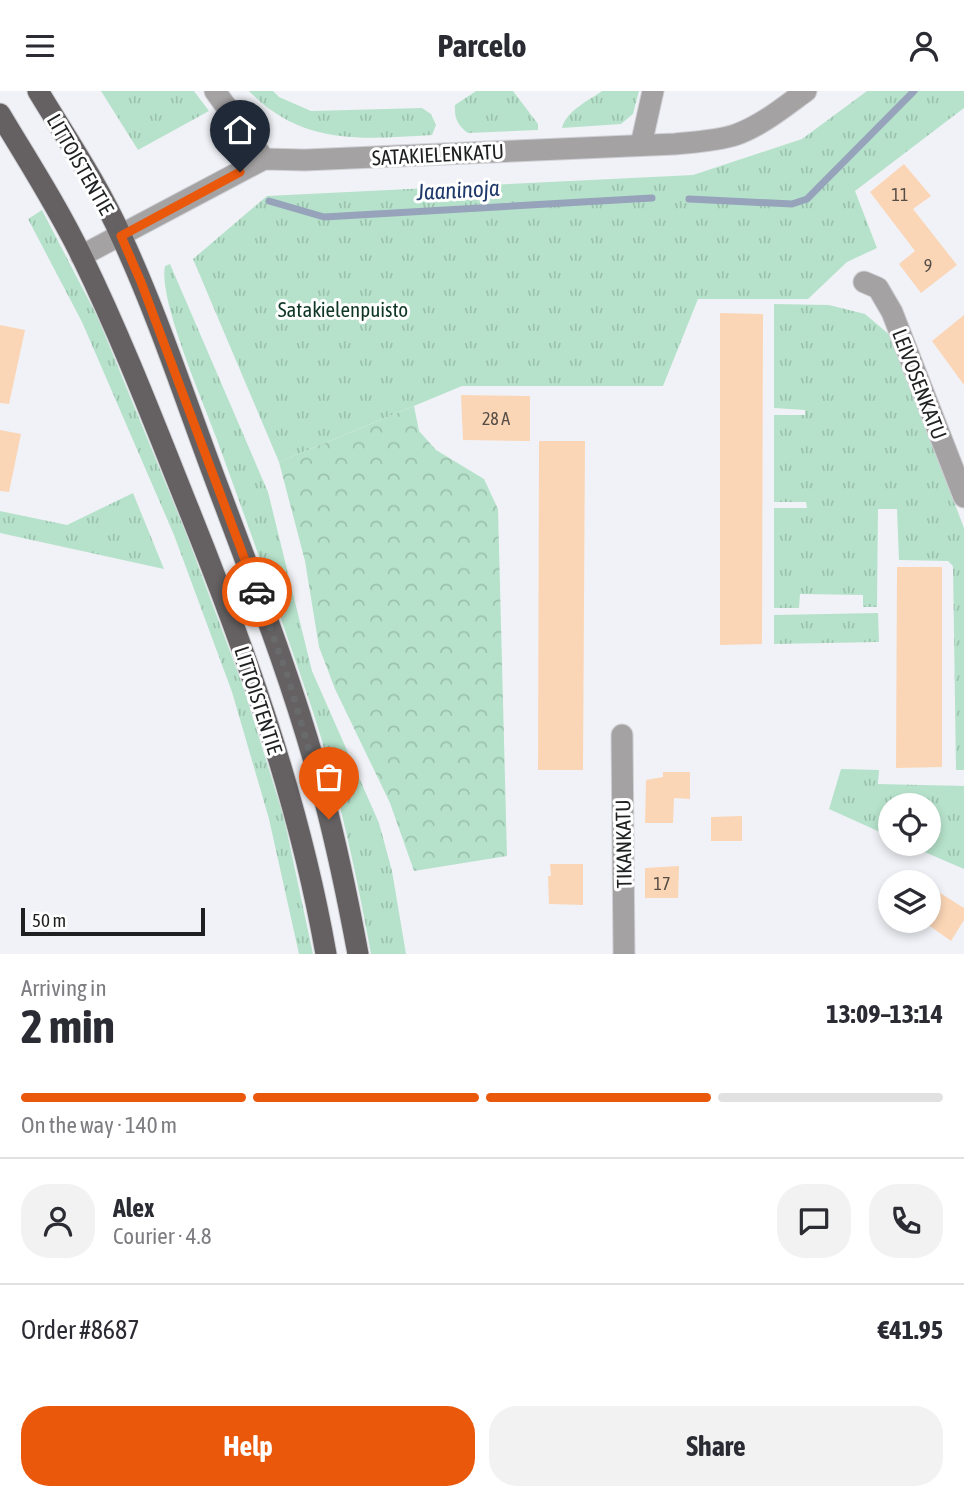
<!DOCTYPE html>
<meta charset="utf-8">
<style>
:root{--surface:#fff;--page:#f2f2f3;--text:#2b2b33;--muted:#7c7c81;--line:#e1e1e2;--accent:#ea580c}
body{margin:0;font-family:"Asap Condensed",sans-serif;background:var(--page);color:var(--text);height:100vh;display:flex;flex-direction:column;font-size:26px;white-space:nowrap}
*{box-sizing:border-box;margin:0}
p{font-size:23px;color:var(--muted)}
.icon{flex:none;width:38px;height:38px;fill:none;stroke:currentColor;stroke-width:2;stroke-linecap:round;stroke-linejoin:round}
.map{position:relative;height:863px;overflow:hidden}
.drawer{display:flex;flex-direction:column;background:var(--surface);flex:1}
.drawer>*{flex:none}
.buttons{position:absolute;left:878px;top:702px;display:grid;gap:14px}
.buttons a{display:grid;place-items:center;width:63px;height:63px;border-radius:50%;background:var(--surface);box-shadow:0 4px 10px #0003;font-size:35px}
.scale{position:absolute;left:21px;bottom:18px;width:184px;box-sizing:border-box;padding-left:7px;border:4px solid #1f2021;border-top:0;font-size:19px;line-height:24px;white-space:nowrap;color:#1f2021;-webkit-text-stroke:5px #fff;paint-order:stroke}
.pin{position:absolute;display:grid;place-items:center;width:60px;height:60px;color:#fff;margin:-72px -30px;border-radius:50% 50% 50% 0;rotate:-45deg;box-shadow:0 0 7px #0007}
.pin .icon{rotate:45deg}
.courier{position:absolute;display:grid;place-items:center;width:70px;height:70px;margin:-35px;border:5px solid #ea580c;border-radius:50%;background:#fff;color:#222;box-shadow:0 2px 9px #0007}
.overview em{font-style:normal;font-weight:700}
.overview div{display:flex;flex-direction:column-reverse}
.overview{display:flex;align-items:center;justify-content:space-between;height:119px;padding:0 21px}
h1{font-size:46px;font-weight:700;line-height:52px}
.bar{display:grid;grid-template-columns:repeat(4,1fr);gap:10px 7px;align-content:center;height:84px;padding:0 21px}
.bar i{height:9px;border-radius:5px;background:var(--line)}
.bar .selected{background:var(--accent)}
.bar p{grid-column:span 4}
.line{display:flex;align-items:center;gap:18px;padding:0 21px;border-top:2px solid var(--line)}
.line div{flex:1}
.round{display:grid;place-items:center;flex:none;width:74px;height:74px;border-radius:28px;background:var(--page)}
.cta{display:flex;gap:14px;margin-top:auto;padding:14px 21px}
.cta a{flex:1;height:80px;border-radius:28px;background:var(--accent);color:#fff;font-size:28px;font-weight:700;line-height:80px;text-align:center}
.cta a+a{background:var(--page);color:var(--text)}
header{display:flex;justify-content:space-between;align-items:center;height:91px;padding:0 21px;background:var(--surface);font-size:32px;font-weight:700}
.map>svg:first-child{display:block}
.grass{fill:url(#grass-tufts)}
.forest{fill:url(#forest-crowns)}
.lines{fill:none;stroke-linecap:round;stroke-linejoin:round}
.stream{stroke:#96a3ba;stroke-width:7}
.building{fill:#fbd6b6}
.minor-casing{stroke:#cfd0d5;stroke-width:23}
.major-casing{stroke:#cfd0d5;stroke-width:23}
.minor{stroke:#a5a2a3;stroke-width:21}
.major{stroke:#656162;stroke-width:21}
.done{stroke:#686a6c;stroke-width:7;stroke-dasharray:0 12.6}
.route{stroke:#ea580c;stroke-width:9}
.labels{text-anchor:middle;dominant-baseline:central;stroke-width:6;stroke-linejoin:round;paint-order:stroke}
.number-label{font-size:18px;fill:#564e46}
.street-label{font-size:21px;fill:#1f2021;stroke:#fff}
.park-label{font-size:21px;fill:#0e3625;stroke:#fff}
.water-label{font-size:23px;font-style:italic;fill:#1f3a6a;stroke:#fff}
</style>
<header><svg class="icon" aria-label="menu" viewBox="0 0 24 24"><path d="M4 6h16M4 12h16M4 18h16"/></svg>Parcelo<svg class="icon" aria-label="person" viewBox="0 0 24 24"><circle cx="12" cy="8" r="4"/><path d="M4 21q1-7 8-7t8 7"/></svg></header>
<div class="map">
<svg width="964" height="863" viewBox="0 0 964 863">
<defs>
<pattern id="grass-tufts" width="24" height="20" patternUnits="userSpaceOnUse" patternTransform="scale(1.75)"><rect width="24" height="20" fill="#b6e2cb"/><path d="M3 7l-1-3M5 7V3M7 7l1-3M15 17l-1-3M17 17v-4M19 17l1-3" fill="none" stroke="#9cc2ae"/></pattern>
<pattern id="forest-crowns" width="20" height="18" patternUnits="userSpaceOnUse" patternTransform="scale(1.75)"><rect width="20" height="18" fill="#b6e2cb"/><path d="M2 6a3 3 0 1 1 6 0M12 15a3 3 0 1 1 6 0" fill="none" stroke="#9cc2ae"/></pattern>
</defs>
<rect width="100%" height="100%" fill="#f1f2f7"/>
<!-- grass -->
<g class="grass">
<polygon points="101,0 194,0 209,20 138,59"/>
<path d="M249 0H273L279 6 311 20 422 17 431 23 436 34 432 44C361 48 303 55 249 0Z"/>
<path d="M476 0H513L538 33V39L468 42C458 35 454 27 455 14Z"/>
<path d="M602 0H639L633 23 621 33 562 37C566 20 588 10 602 0Z"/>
<polygon points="867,0 964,0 964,17 855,100 877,157 847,171 808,208 698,208 663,295 462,295 279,371 193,168 267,105 693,84 802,48"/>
<polygon points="42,119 98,227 186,442 244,598 284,727 313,863 299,863 269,728 232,601 174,444 82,231 28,128"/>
<path d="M170 173 268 401 312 580 379 732 392 780 406 863H371C356 781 339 701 313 621 282 529 249 437 216 346 203 310 158 208 165 175Z"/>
<polygon points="774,213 829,214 865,223 891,245 964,437 964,679 956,679 953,475 948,470 899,469 897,418 878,418 877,516 863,516 863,504 800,503 799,517 774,517 774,417 807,417 806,411 774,411 774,324 805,324 805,319 774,317"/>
<polygon points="133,402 164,478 0,442 0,420 67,434"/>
<polygon points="878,522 879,551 774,553 774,524"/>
<polygon points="841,678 879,679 878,693 964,695 964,778 906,753 929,752 929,714 891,714 891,746 829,718"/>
</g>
<!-- forest -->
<polygon class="forest" points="414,315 419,340 436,359 484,388 498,418 507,765 414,780 390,712 335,598 319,556 305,470 279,371"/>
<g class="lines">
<!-- stream -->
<g class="stream">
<polyline points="689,108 792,113 807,108 914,0"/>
<polyline points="269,110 324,126 652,107"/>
</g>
</g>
<!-- building -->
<g class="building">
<polygon points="904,73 931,105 913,118 957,174 921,202 899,173 915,160 870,101"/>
<polygon points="720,222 763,223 762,553 720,554"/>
<polygon points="964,224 964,294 932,250"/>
<polygon points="0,234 25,239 9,313 0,312"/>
<polygon points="461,304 530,305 530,350 463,349"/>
<polygon points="0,339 21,343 9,401 0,400"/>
<polygon points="539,350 585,350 583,679 538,679"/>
<polygon points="897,476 942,476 942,676 896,677"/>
<polygon points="663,681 690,681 690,708 674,707 673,732 645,732 646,689 663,686"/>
<polygon points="742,725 742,750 711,750 711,726"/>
<polygon points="550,773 583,773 583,814 549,813 548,785 551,785"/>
<polygon points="679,775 678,807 645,807 645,777"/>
<polygon points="940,802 964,817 964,829 951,850 923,830 929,830 929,820"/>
</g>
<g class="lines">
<defs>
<g id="minor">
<polyline points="215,0 264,68"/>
<polyline points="641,54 653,0"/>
<path d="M81 165 264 68 305 69 675 53C695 51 716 50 735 44 761 35 784 16 806 0"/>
<polyline points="864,191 878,197 892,221 964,406"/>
<polyline points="622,644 624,863"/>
</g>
<g id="major">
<path d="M38 0C67 48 99 95 122 147 158 225 185 308 215 388 254 492 295 596 323 703 337 756 348 809 358 863"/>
<path d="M0 23C28 70 58 116 82 166 122 248 155 334 189 419 247 563 299 710 326 863"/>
</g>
</defs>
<!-- minor casing -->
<use href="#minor" class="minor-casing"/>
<!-- major casing -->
<use href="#major" class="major-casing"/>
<!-- minor -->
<use href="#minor" class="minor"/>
<!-- major -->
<use href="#major" class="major"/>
</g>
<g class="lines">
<!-- done -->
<polyline class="done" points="257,501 288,586 329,728"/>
<!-- route -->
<polyline class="route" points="240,81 121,145 141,191 257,501"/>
</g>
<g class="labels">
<!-- number labels -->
<g class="number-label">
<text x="900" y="103">11</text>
<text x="928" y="174">9</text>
<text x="496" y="327">28 A</text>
<text x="662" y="792">17</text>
</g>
<!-- street labels -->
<g class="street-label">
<text transform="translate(438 63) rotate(-3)">SATAKIELENKATU</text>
<text transform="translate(81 73) rotate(60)">LITTOISTENTIE</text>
<text transform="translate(920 293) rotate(69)">LEIVOSENKATU</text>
<text transform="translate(259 609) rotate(72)">LITTOISTENTIE</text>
<text transform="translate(623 753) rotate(-91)">TIKANKATU</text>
</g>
<!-- park labels -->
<g class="park-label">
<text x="343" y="218">Satakielenpuisto</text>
</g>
<!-- water labels -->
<g class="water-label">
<text transform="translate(458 99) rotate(-3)">Jaaninoja</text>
</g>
</g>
</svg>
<div class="buttons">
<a><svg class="icon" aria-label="locate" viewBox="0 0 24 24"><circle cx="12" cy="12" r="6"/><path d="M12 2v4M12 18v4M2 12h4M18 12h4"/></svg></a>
<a><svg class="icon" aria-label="layers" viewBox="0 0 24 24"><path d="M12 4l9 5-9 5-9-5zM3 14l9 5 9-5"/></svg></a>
</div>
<div class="scale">50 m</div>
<div class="pin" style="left:329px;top:728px;background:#ea580c"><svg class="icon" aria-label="bag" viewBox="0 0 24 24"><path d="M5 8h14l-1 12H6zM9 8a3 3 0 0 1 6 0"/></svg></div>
<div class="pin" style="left:240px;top:81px;background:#1f2937"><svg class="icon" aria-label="home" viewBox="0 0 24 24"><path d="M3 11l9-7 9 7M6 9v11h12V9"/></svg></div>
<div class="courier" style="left:257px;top:501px"><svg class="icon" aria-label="car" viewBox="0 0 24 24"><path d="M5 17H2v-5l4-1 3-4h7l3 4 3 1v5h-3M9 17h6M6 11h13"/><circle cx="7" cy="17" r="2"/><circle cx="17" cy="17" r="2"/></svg></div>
</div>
<section class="drawer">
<div class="overview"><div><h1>2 min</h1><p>Arriving in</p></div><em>13:09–13:14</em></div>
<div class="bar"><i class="selected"></i><i class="selected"></i><i class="selected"></i><i></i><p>On the way · 140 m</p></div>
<div class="line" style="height:126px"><a class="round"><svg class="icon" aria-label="person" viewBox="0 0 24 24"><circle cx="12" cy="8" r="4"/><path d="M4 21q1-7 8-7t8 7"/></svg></a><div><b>Alex</b><p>Courier · 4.8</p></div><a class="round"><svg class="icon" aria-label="chat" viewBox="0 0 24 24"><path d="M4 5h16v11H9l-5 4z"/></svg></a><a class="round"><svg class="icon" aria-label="phone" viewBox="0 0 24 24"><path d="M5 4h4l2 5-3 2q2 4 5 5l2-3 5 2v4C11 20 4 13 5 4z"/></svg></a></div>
<div class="line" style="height:91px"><div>Order #8687</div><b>€41.95</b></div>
<div class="cta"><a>Help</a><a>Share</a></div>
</section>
